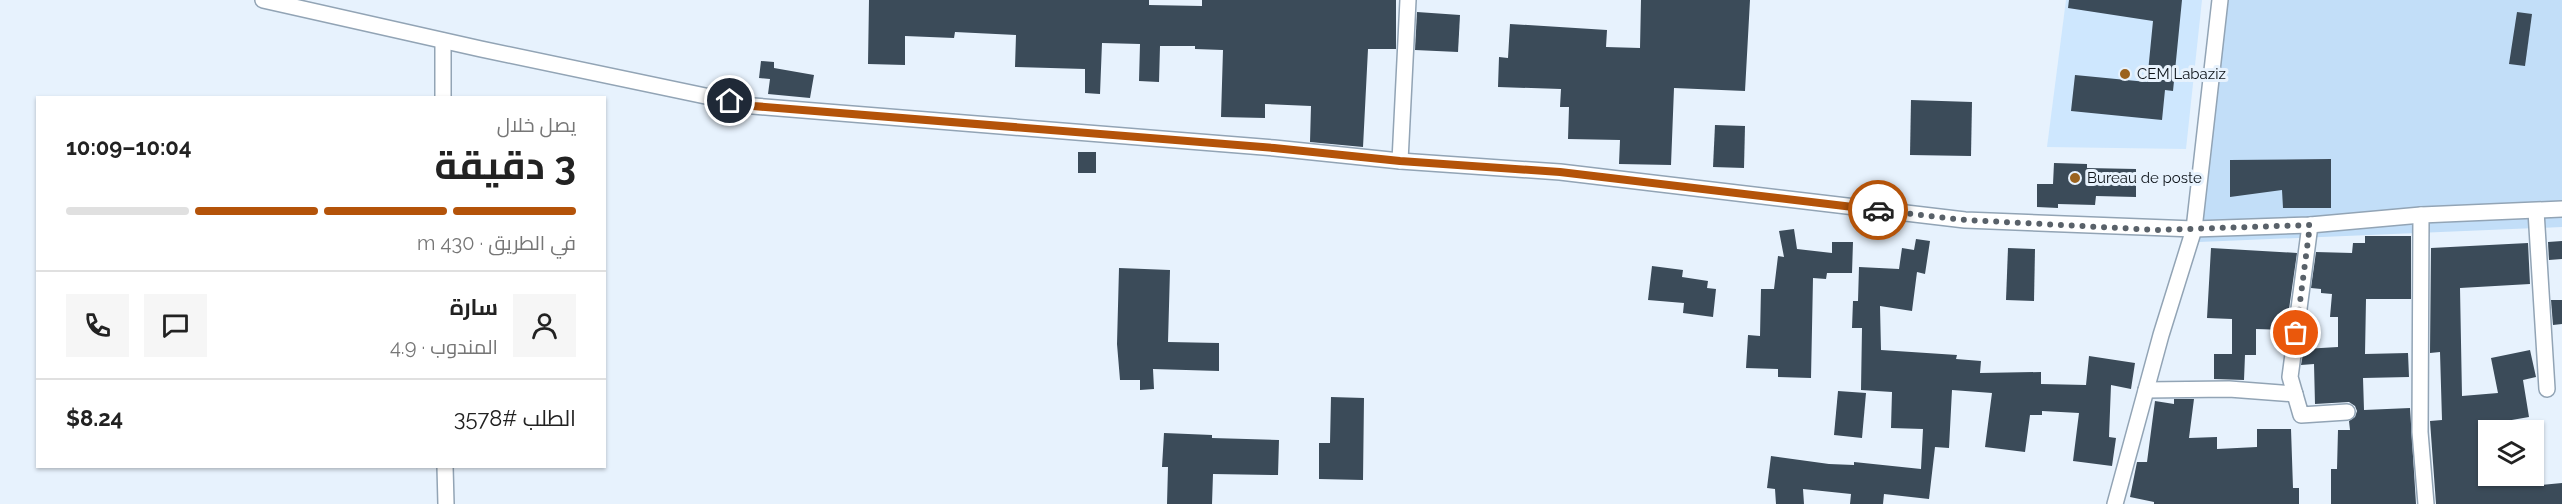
<!DOCTYPE html>
<html lang="ar">
<meta charset="utf-8">
<style>
:root{--surface:#fff;--page:#f6f6f6;--text:#222;--muted:#767676;--line:#e0e0e0;--accent:#b45309}
body{margin:0;font-family:Raleway,Cairo,sans-serif;background:var(--page);color:var(--text);direction:rtl;height:100vh;display:flex;flex-direction:column;font-size:22px;white-space:nowrap}
*{box-sizing:border-box;margin:0}
p{font-size:20px;color:var(--muted)}
.icon{flex:none;width:33px;height:33px;fill:none;stroke:currentColor;stroke-width:2;stroke-linecap:round;stroke-linejoin:round}
.map{position:relative;flex:1;overflow:hidden;direction:ltr}
.side{position:absolute;left:36px;top:96px;width:570px;height:372px;display:flex;flex-direction:column;background:var(--surface);border-radius:0px;box-shadow:0 2px 4px #0004;direction:rtl}
.side>*{flex:none}
.buttons{position:absolute;left:2478px;top:420px;display:grid;gap:12px}
.buttons a{display:grid;place-items:center;width:66px;height:66px;border-radius:0px;background:var(--surface);box-shadow:0 2px 4px #0004;font-size:30px}
.pin{position:absolute;display:grid;place-items:center;width:51px;height:51px;color:#fff;margin:-26px;border:3px solid #fff;border-radius:50%;box-shadow:0 2px 6px #0007}
.courier{position:absolute;display:grid;place-items:center;width:60px;height:60px;margin:-30px;border:4px solid #b45309;border-radius:50%;background:#fff;color:#222;box-shadow:0 2px 8px #0007}
.overview em{font-style:normal;font-weight:700}
.overview div{display:flex;flex-direction:column-reverse}
.overview{display:flex;align-items:center;justify-content:space-between;height:102px;padding:0 30px}
h1{font-size:39px;font-weight:700;line-height:45px}
.bar{display:grid;grid-template-columns:repeat(4,1fr);gap:9px 6px;align-content:center;height:72px;padding:0 30px}
.bar i{height:8px;border-radius:4px;background:var(--line)}
.bar .selected{background:var(--accent)}
.bar p{grid-column:span 4}
.line{display:flex;align-items:center;gap:15px;padding:0 30px;border-top:2px solid var(--line)}
.line div{flex:1}
.round{display:grid;place-items:center;flex:none;width:63px;height:63px;border-radius:0px;background:var(--page)}
.map>svg:first-child{display:block}
.built{fill:#cee7fe}
.green{fill:#c2def8}
.building{fill:#3b4b59}
.lines{fill:none;stroke-linecap:round;stroke-linejoin:round}
.street-casing{stroke:#92a4b5;stroke-width:18}
.street{stroke:#fff;stroke-width:15}
.done{stroke:#596169;stroke-width:6;stroke-dasharray:0 10.8}
.route{stroke:#b45309;stroke-width:8}
.poi-dot{fill:#9b631e;stroke:#e7f2fd;stroke-width:2}
.labels{text-anchor:middle;dominant-baseline:central;stroke-width:6;stroke-linejoin:round;paint-order:stroke}
.poi-label{font-size:15px;fill:#0d1319;stroke:#e7f2fd;text-anchor:start}
</style>
<div class="map">
<svg width="2562" height="504" viewBox="0 0 2562 504">
<rect width="100%" height="100%" fill="#e7f2fd"/>
<!-- built -->
<polygon class="built" points="2066,0 2202,0 2186,149 2047,147"/>
<!-- green -->
<polygon class="green" points="2227,0 2562,0 2562,227 2199,242"/>
<!-- building -->
<g class="building">
<polygon points="869,0 1149,0 1149,5 1202,6 1202,0 1396,0 1396,49 1368,49 1363,147 1310,142 1311,106 1265,104 1265,118 1221,117 1223,50 1195,49 1195,46 1160,46 1159,82 1139,81 1140,44 1102,43 1100,94 1085,93 1085,69 1015,67 1016,35 955,32 954,38 905,36 905,65 868,64"/>
<polygon points="1641,0 1750,0 1745,91 1674,88 1671,165 1619,164 1620,140 1568,139 1569,107 1560,107 1561,89 1498,87 1499,57 1508,58 1510,24 1607,30 1606,47 1640,48"/>
<polygon points="2069,0 2182,0 2173,91 2165,90 2162,120 2071,111 2075,75 2147,82 2153,21 2068,8"/>
<polygon points="1417,12 1460,15 1458,52 1415,50"/>
<polygon points="2517,12 2532,14 2525,66 2509,64"/>
<polygon points="761,61 774,62 774,68 814,75 810,98 768,94 770,79 759,78"/>
<polygon points="1911,100 1972,102 1971,156 1910,155"/>
<polygon points="1715,125 1745,126 1744,168 1713,167"/>
<rect x="1078" y="152" width="18" height="21"/>
<polygon points="2331,159 2331,208 2283,208 2282,190 2230,197 2230,160"/>
<polygon points="2054,163 2087,164 2087,168 2136,169 2136,197 2096,196 2095,205 2058,204 2058,208 2037,207 2037,184 2053,184"/>
<polygon points="1794,229 1797,249 1832,253 1832,242 1853,242 1852,273 1827,273 1826,279 1813,278 1811,378 1778,377 1778,369 1746,368 1748,335 1760,336 1761,289 1774,289 1778,256 1784,257 1779,231"/>
<polygon points="2365,236 2411,236 2411,299 2366,299 2365,354 2408,353 2409,377 2363,378 2364,410 2410,408 2416,504 2331,504 2331,469 2337,469 2338,430 2350,430 2349,421 2355,417 2357,411 2355,406 2349,402 2315,404 2314,364 2301,365 2304,349 2338,347 2338,317 2330,317 2332,294 2321,293 2321,289 2311,288 2316,252 2352,253 2353,243 2365,243"/>
<polygon points="1916,239 1930,241 1925,274 1917,272 1912,311 1880,306 1881,350 1957,355 1956,359 1981,361 1980,373 2041,372 2041,384 2086,385 2089,356 2135,363 2131,389 2111,385 2109,437 2116,438 2112,466 2073,461 2079,413 2042,411 2042,415 2030,415 2025,452 1985,447 1992,393 1952,390 1949,448 1935,447 1929,499 1884,494 1883,504 1850,504 1851,494 1803,489 1804,504 1776,504 1775,489 1767,488 1771,456 1829,464 1854,465 1854,462 1921,469 1923,429 1891,428 1892,392 1861,390 1862,328 1852,328 1853,301 1858,301 1859,267 1899,269 1902,248 1914,250"/>
<polygon points="2562,241 2562,259 2549,260 2548,242"/>
<polygon points="2528,243 2530,284 2460,288 2462,396 2498,393 2491,358 2530,350 2536,377 2523,380 2529,417 2506,421 2506,430 2484,430 2486,476 2539,476 2541,485 2562,483 2562,504 2436,504 2430,421 2442,420 2440,352 2430,353 2431,248"/>
<polygon points="2008,248 2035,249 2034,301 2006,300"/>
<polygon points="2211,248 2297,253 2286,330 2256,329 2256,355 2245,355 2244,380 2214,379 2214,354 2232,354 2232,319 2207,318"/>
<polygon points="1652,266 1683,270 1682,277 1708,281 1707,288 1716,289 1713,317 1683,313 1684,303 1648,300"/>
<polygon points="1119,268 1170,270 1168,342 1219,343 1219,371 1153,369 1154,389 1140,390 1140,380 1120,380 1117,344"/>
<polygon points="2551,300 2562,300 2562,324 2553,325"/>
<polygon points="1838,391 1866,393 1862,438 1834,435"/>
<polygon points="1331,397 1364,398 1363,480 1319,479 1319,443 1330,443"/>
<polygon points="2174,399 2194,399 2189,438 2217,437 2217,449 2257,447 2257,429 2291,429 2293,488 2299,488 2299,504 2154,504 2154,502 2130,497 2137,462 2147,462 2155,401 2174,404"/>
<polygon points="1164,433 1212,435 1212,438 1279,440 1278,475 1213,474 1212,504 1167,504 1168,467 1162,467"/>
</g>
<g class="lines">
<defs>
<g id="street">
<polyline points="263,0 481,49 753,106 1274,148 1400,161 1560,172 1965,220 2194,229 2310,225 2421,215 2562,209"/>
<polyline points="443,41 443,98"/>
<polyline points="1400,161 1408,0"/>
<polyline points="2536,211 2547,389"/>
<polyline points="2421,215 2420,432 2426,504"/>
<polyline points="2310,225 2290,377 2301,415 2347,412"/>
<polyline points="2146,390 2229,389 2295,394"/>
<polyline points="445,466 446,504"/>
<polyline points="2115,504 2161,335 2194,229 2220,0"/>
</g>
</defs>
<!-- street casing -->
<use href="#street" class="street-casing"/>
<!-- street -->
<use href="#street" class="street"/>
</g>
<g class="lines">
<!-- done -->
<polyline class="done" points="1878,210 1965,220 2157,230 2310,225 2296,333"/>
<!-- route -->
<polyline class="route" points="730,101 753,106 1274,148 1400,161 1560,172 1878,210"/>
</g>
<!-- markers -->
<g class="poi-dot">
<circle cx="2125" cy="74" r="6"/>
<circle cx="2075" cy="178" r="6"/>
</g>
<g class="labels">
<!-- poi labels -->
<g class="poi-label">
<text x="2137" y="74">CEM Labaziz</text>
<text x="2087" y="178">Bureau de poste</text>
</g>
</g>
</svg>
<div class="buttons">
<a><svg class="icon" aria-label="layers" viewBox="0 0 24 24"><path d="M12 4l9 5-9 5-9-5zM3 14l9 5 9-5"/></svg></a>
</div>
<div class="pin" style="left:2296px;top:333px;background:#ea580c"><svg class="icon" aria-label="bag" viewBox="0 0 24 24"><path d="M5 8h14l-1 12H6zM9 8a3 3 0 0 1 6 0"/></svg></div>
<div class="pin" style="left:730px;top:101px;background:#1f2937"><svg class="icon" aria-label="home" viewBox="0 0 24 24"><path d="M3 11l9-7 9 7M6 9v11h12V9"/></svg></div>
<div class="courier" style="left:1878px;top:210px"><svg class="icon" aria-label="car" viewBox="0 0 24 24"><path d="M5 17H2v-5l4-1 3-4h7l3 4 3 1v5h-3M9 17h6M6 11h13"/><circle cx="7" cy="17" r="2"/><circle cx="17" cy="17" r="2"/></svg></div>
<section class="side">
<div class="overview"><div><h1>3 دقيقة</h1><p>يصل خلال</p></div><em>10:04–10:09</em></div>
<div class="bar"><i class="selected"></i><i class="selected"></i><i class="selected"></i><i></i><p>في الطريق · 430 m</p></div>
<div class="line" style="height:108px"><a class="round"><svg class="icon" aria-label="person" viewBox="0 0 24 24"><circle cx="12" cy="8" r="4"/><path d="M4 21q1-7 8-7t8 7"/></svg></a><div><b>سارة</b><p>المندوب · 4.9</p></div><a class="round"><svg class="icon" aria-label="chat" viewBox="0 0 24 24"><path d="M4 5h16v11H9l-5 4z"/></svg></a><a class="round"><svg class="icon" aria-label="phone" viewBox="0 0 24 24"><path d="M5 4h4l2 5-3 2q2 4 5 5l2-3 5 2v4C11 20 4 13 5 4z"/></svg></a></div>
<div class="line" style="height:78px"><div>الطلب #3578</div><b>$8.24</b></div>
</section>
</div>
